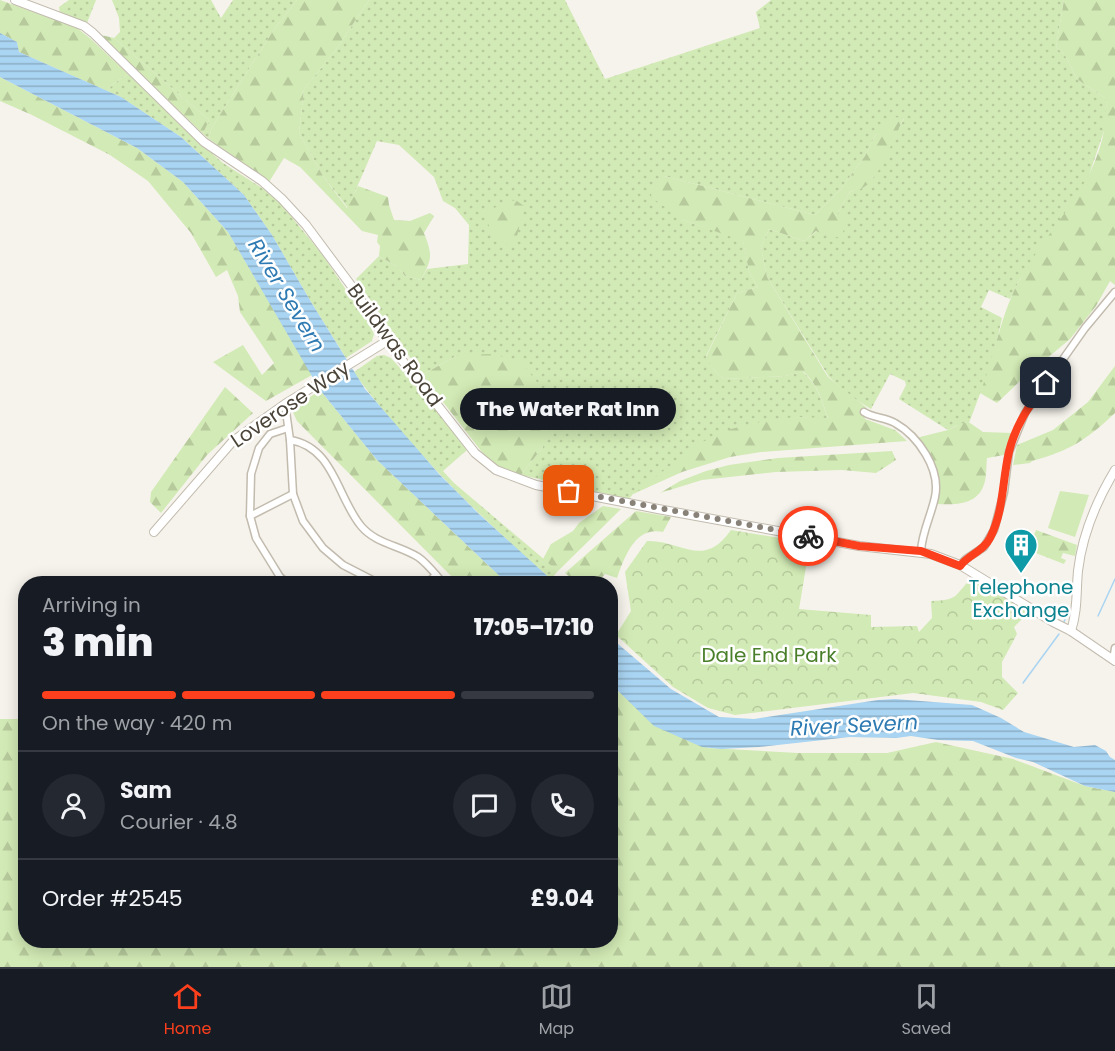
<!DOCTYPE html>
<meta charset="utf-8">
<style>
:root{--surface:#171b24;--page:#242831;--text:#f1f3f6;--muted:#9ea1a6;--line:#363941;--accent:#fc3f1d}
body{margin:0;font-family:Poppins,sans-serif;background:var(--page);color:var(--text);height:100vh;display:flex;flex-direction:column;font-size:22px;white-space:nowrap}
*{box-sizing:border-box;margin:0}
p{font-size:20px;color:var(--muted)}
.icon{flex:none;width:33px;height:33px;fill:none;stroke:currentColor;stroke-width:2;stroke-linecap:round;stroke-linejoin:round}
.map{position:relative;flex:1;overflow:hidden}
.panel{position:absolute;left:18px;top:576px;width:600px;height:372px;display:flex;flex-direction:column;background:var(--surface);border-radius:24px;box-shadow:0 3px 15px #0003}
.panel>*{flex:none}
.pin{position:absolute;display:grid;place-items:center;width:51px;height:51px;color:#fff;margin:-26px;border-radius:12px;box-shadow:0 3px 9px #0006}
.courier{position:absolute;display:grid;place-items:center;width:60px;height:60px;margin:-30px;border:4px solid #fc3f1d;border-radius:50%;background:#fff;color:#222;box-shadow:0 2px 8px #0007}
.bubble{position:absolute;height:42px;border-radius:21px;background:var(--surface);box-shadow:0 3px 15px #0003;font-size:20px;font-weight:800;line-height:42px;text-align:center}
.overview em{font-style:normal;font-weight:800}
.overview div{display:flex;flex-direction:column-reverse}
.overview{display:flex;align-items:center;justify-content:space-between;height:102px;padding:0 24px}
h1{font-size:39px;font-weight:800;line-height:45px}
.bar{display:grid;grid-template-columns:repeat(4,1fr);gap:9px 6px;align-content:center;height:72px;padding:0 24px}
.bar i{height:8px;border-radius:4px;background:var(--line)}
.bar .on{background:var(--accent)}
.bar p{grid-column:span 4}
.line{display:flex;align-items:center;gap:15px;padding:0 24px;border-top:2px solid var(--line)}
.line div{flex:1}
.round{display:grid;place-items:center;flex:none;width:63px;height:63px;border-radius:32px;background:var(--page)}
.menu{display:flex;justify-content:space-around;align-items:center;height:84px;border-top:2px solid var(--line);background:var(--surface);font-size:16px;color:var(--muted)}
.menu a{display:grid;justify-items:center;gap:3px}
.menu .on{color:var(--accent)}
.map>svg:first-child{display:block}
.grass{fill:url(#grass-dots)}
.forest{fill:url(#forest-firs)}
.park{fill:url(#park-crowns)}
.pitch{fill:#d2eab5}
.water{fill:url(#water-rules)}
.lines{fill:none;stroke-linecap:round;stroke-linejoin:round}
.stream{stroke:#a9d4f2;stroke-width:1.5}
.minor-casing{stroke:#c2bbae;stroke-width:9}
.tertiary-casing{stroke:#c2bbae;stroke-width:10}
.minor{stroke:#fff;stroke-width:6}
.tertiary{stroke:#fff;stroke-width:8}
.done{stroke:#878178;stroke-width:6;stroke-dasharray:0 10.8}
.route{stroke:#fc3f1d;stroke-width:8}
.labels{text-anchor:middle;dominant-baseline:central;stroke-width:5;stroke-linejoin:round;paint-order:stroke}
.street-label{font-size:20px;fill:#4b4439;stroke:#fff}
.culture-label{font-size:20px;fill:#0d838f;stroke:#fff}
.park-label{font-size:20px;fill:#4a7f2a;stroke:#fff}
.water-label{font-size:21px;font-style:italic;fill:#2e7ab2;stroke:#fff}
</style>
<div class="map">
<svg width="1115" height="967" viewBox="0 0 1115 967">
<defs>
<pattern id="grass-dots" width="8" height="8" patternUnits="userSpaceOnUse" patternTransform="scale(1.5)"><rect width="8" height="8" fill="#d2eab5"/><path d="M2 2h.1M6 6h.1" fill="none" stroke="#b6ca9c" stroke-width="1.8" stroke-linecap="round"/></pattern>
<pattern id="forest-firs" width="22" height="20" patternUnits="userSpaceOnUse" patternTransform="scale(1.5)"><rect width="22" height="20" fill="#d2eab5"/><path d="M5 1l3.5 6h-7zM16 11l3.5 6h-7z" fill="#b6ca9c"/></pattern>
<pattern id="park-crowns" width="20" height="18" patternUnits="userSpaceOnUse" patternTransform="scale(1.5)"><rect width="20" height="18" fill="#d2eab5"/><path d="M2 6a3 3 0 1 1 6 0M12 15a3 3 0 1 1 6 0" fill="none" stroke="#b6ca9c"/></pattern>
<pattern id="water-rules" width="6" height="5" patternUnits="userSpaceOnUse" patternTransform="scale(1.5)"><rect width="6" height="5" fill="#a9d4f2"/><path d="M0 2.5h6" fill="none" stroke="#8caec5"/></pattern>
</defs>
<rect width="100%" height="100%" fill="#f6f3ec"/>
<!-- grass -->
<g class="grass">
<polygon points="69,0 96,0 87,23 60,14 59,7"/>
<polygon points="112,0 211,0 221,18 233,0 297,0 273,31 211,129 209,139 203,134 209,120 114,38 120,32 119,18"/>
<path d="M369 0H565L605 79 760 28 756 12 771 0H1064L1056 47 1065 55 1077 79 1106 99 1107 122 1086 184 1020 279 1010 299 989 290 981 307 1002 318 992 362 969 423 956 426 948 430 899 399 906 385 905 381 890 374 871 409 850 396 829 377 767 277 761 247 769 229 804 241 836 216 850 192 864 187 904 119 876 134 865 156 840 190 815 215 664 176 683 220 743 240 749 272 758 287 737 293 706 356 715 371 724 379 785 376 803 372C818 385 822 401 828 419L794 417 633 494 629 499 521 475 543 447 458 355 422 375 356 279 379 256 398 267 405 276 421 280 427 269 468 264 469 225 455 208 443 201 434 177 399 145 377 141 348 208 323 176 299 133 304 89 335 51Z"/>
<polygon points="128,74 183,128 223,163 262,188 280,203 322,254 371,327 374,334 372,341 346,358 311,302 272,235 244,195 181,137 121,97 107,91 113,84"/>
<path d="M384 355 391 358 428 399 467 450 443 471 454 483 558 571 551 579C497 532 446 484 400 430 384 411 368 393 354 372L377 356Z"/>
</g>
<!-- forest -->
<g class="forest">
<polygon points="0,0 77,28 91,39 128,74 113,84 107,91 19,52 17,42 0,33"/>
<path d="M297 0H369L335 51 304 89 299 133 323 176 347 208 358 186 388 197 389 205 394 220 410 221 430 213 434 216 424 233C433 256 432 259 421 280L405 276 398 267 379 256 380 246 377 242 378 235 362 231 300 167 284 158 269 182 209 139 211 129 273 31Z"/>
<path d="M1064 0H1115V285L1110 281 1096 306 1070 339 1020 381 997 403 980 393C995 356 1000 316 1019 281 1052 220 1110 176 1106 99L1077 79 1065 55 1056 47Z"/>
<polygon points="101,35 114,38 209,120 203,134"/>
<polygon points="0,77 137,148 183,182 228,232 312,375 266,401 213,362 243,345 262,375 274,363 240,312 238,296 227,270 216,277 191,233 148,181 110,155 32,115 0,101"/>
<path d="M893 117 904 118C894 136 880 178 864 187 861 190 854 190 850 192L836 216 849 219 840 238 816 231 804 241 769 229 761 247 767 277 828 377 867 408 864 412 865 419 895 430 907 441 761 452 730 457 682 472 633 494 700 443 731 429 760 422 794 417 828 418C822 401 818 385 804 372L785 376 724 379 715 371 706 357 737 293 758 287 749 272 743 241 683 220 651 197 652 184 664 176 815 215 840 190 865 156 876 134Z"/>
<path d="M508 200 517 201 524 206 516 241 511 246C497 242 488 226 484 214Z"/>
<polygon points="493,354 521,362 541,387 549,423 543,447 521,475 501,468 485,456 422,375 458,355"/>
<path d="M1115 366V413C1085 441 1071 450 1032 461L1030 463 1013 465 1017 445 1053 430 1088 402Z"/>
<polygon points="225,387 253,413 207,455 161,513 150,502 151,492"/>
<polygon points="320,390 377,460 507,583 458,583 297,421 292,410"/>
<path d="M963 423H970L983 432 1012 433 1004 455 987 458C986 467 987 479 983 487 976 505 953 505 937 504 940 476 929 462 916 438L948 430Z"/>
<polygon points="892,451 896,460 876,473 842,470 776,472 702,480 660,493 680,481 706,471 729,465 778,458"/>
<polygon points="603,506 621,509 558,571 543,559 551,544 573,531 579,523"/>
<path d="M636 511 671 517 663 532C635 526 625 556 617 578L605 574 597 583H577L565 573Z"/>
<polygon points="1036,530 1077,545 1075,556 1063,553 1061,558 1066,560 1064,564 1028,550"/>
<polygon points="611,684 619,692 708,748 798,753 887,753 936,742 1013,759 1085,786 1115,792 1115,967 0,967 0,719 25,719 26,940 610,940"/>
</g>
<!-- park -->
<path class="park" d="M731 530 810 543 799 609 871 615V627L917 626 919 632 932 618 931 601C960 600 953 596 972 578L1028 613 1014 627 1017 634 1002 662V677L1018 693 1003 710 981 702 913 693 735 715 708 708 673 687 616 635 631 611 625 572 647 541C682 540 703 570 731 530Z"/>
<!-- pitch -->
<polygon class="pitch" points="1060,491 1089,495 1075,537 1048,528"/>
<!-- water -->
<g class="water">
<polygon points="0,33 17,42 19,52 121,97 181,137 244,195 272,235 311,302 365,389 439,474 479,514 555,583 507,583 377,460 320,390 228,232 183,182 137,148 0,77"/>
<polygon points="611,638 671,689 719,717 754,719 878,700 895,699 972,705 1001,718 1024,732 1074,747 1095,745 1106,751 1110,757 1115,760 1115,792 1085,786 1033,762 1016,758 973,741 938,740 911,736 896,738 850,737 759,747 721,749 702,747 654,726 611,684"/>
</g>
<g class="lines">
<!-- stream -->
<g class="stream">
<polyline points="1098,616 1115,579"/>
<polyline points="1064,622 1067,613"/>
<polyline points="1023,683 1059,634"/>
</g>
<defs>
<g id="minor">
<polyline points="285,404 290,440 293,494 303,521 323,548 343,565 380,584"/>
<path d="M864 412C873 418 885 417 895 423 918 436 941 469 935 497 931 516 922 532 921 551"/>
<path d="M290 440C334 447 337 497 361 526 376 544 399 545 418 557 427 563 436 575 444 584"/>
<polyline points="250,516 293,494"/>
<polyline points="960,565 966,559 984,547 994,530 1004,492 1009,452 1025,413 1085,328 1115,292"/>
<polyline points="288,584 280,577 256,538 250,516 251,474 259,448 270,434 288,428"/>
<polyline points="426,584 436,575"/>
<polyline points="1113,660 1115,648"/>
</g>
<g id="tertiary">
<polyline points="15,0 84,26 93,33 204,142 262,181 282,199 306,225 353,288 387,341 475,453 496,470 536,485 658,509 859,546 931,554 960,565 1053,622 1071,631 1115,661"/>
<polyline points="154,532 233,441 285,404 387,341"/>
<path d="M1071 631C1078 610 1076 591 1078 571 1082 536 1097 500 1115 470"/>
</g>
</defs>
<!-- minor casing -->
<use href="#minor" class="minor-casing"/>
<!-- tertiary casing -->
<use href="#tertiary" class="tertiary-casing"/>
<!-- minor -->
<use href="#minor" class="minor"/>
<!-- tertiary -->
<use href="#tertiary" class="tertiary"/>
</g>
<g class="lines">
<!-- done -->
<polyline class="done" points="569,491 808,536"/>
<!-- route -->
<path class="route" d="M808 536 859 546 921 551 960 566C969 554 983 552 990 538 1004 511 1002 481 1009 452 1015 426 1030 404 1046 383"/>
</g>
<!-- icons -->
<defs>
<symbol id="building-pin" viewBox="-11 -11 22 30"><path d="M0 17L-7.5 6A9.5 9.5 0 1 1 7.5 6Z" fill="#0f9aa8" stroke="#fff"/><path d="M-4-6H4V6H1V3H-1V6H-4ZM-2.5-4.3h1.7v1.8h-1.7ZM.8-4.3h1.7v1.8H.8ZM-2.5-1h1.7V.8h-1.7ZM.8-1h1.7V.8H.8Z" fill="#fff"/></symbol>
</defs>
<g fill-rule="evenodd">
<use href="#building-pin" x="1002" y="526" width="38" height="52"/>
</g>
<g class="labels">
<!-- street labels -->
<g class="street-label">
<text transform="translate(395 345) rotate(54)">Buildwas Road</text>
<text transform="translate(290 404) rotate(-34)">Loverose Way</text>
</g>
<!-- culture labels -->
<g class="culture-label">
<text x="1021" y="587">Telephone<tspan x="1021" dy="23">Exchange</tspan></text>
</g>
<!-- park labels -->
<g class="park-label">
<text x="769" y="655">Dale End Park</text>
</g>
<!-- water labels -->
<g class="water-label">
<text transform="translate(287 295) rotate(59)">River Severn</text>
<text transform="translate(854 725) rotate(-3)">River Severn</text>
</g>
</g>
</svg>
<div class="pin" style="left:569px;top:491px;background:#ea580c"><svg class="icon" aria-label="bag" viewBox="0 0 24 24"><path d="M5 8h14l-1 12H6zM9 8a3 3 0 0 1 6 0"/></svg></div>
<div class="pin" style="left:1046px;top:383px;background:#1f2937"><svg class="icon" aria-label="home" viewBox="0 0 24 24"><path d="M3 11l9-7 9 7M6 9v11h12V9"/></svg></div>
<div class="courier" style="left:808px;top:536px"><svg class="icon" aria-label="bike" viewBox="0 0 24 24"><circle cx="6" cy="16" r="4"/><circle cx="18" cy="16" r="4"/><path d="M6 16l4-8h5l3 8M10 8l3 8H6M13 5h3"/></svg></div>
<div class="bubble" style="left:460px;top:388px;width:216px">The Water Rat Inn</div>
<section class="panel">
<div class="overview"><div><h1>3 min</h1><p>Arriving in</p></div><em>17:05–17:10</em></div>
<div class="bar"><i class="on"></i><i class="on"></i><i class="on"></i><i></i><p>On the way · 420 m</p></div>
<div class="line" style="height:108px"><a class="round"><svg class="icon" aria-label="person" viewBox="0 0 24 24"><circle cx="12" cy="8" r="4"/><path d="M4 21q1-7 8-7t8 7"/></svg></a><div><b>Sam</b><p>Courier · 4.8</p></div><a class="round"><svg class="icon" aria-label="chat" viewBox="0 0 24 24"><path d="M4 5h16v11H9l-5 4z"/></svg></a><a class="round"><svg class="icon" aria-label="phone" viewBox="0 0 24 24"><path d="M5 4h4l2 5-3 2q2 4 5 5l2-3 5 2v4C11 20 4 13 5 4z"/></svg></a></div>
<div class="line" style="height:78px"><div>Order #2545</div><b>£9.04</b></div>
</section>
</div>
<nav class="menu">
<a class="on"><svg class="icon" aria-label="home" viewBox="0 0 24 24"><path d="M3 11l9-7 9 7M6 9v11h12V9"/></svg>Home</a>
<a><svg class="icon" aria-label="map" viewBox="0 0 24 24"><path d="M3 6l6-2 6 2 6-2v14l-6 2-6-2-6 2zM9 4v14M15 6v14"/></svg>Map</a>
<a><svg class="icon" aria-label="saved" viewBox="0 0 24 24"><path d="M7 4h10v16l-5-4-5 4z"/></svg>Saved</a>
</nav>
